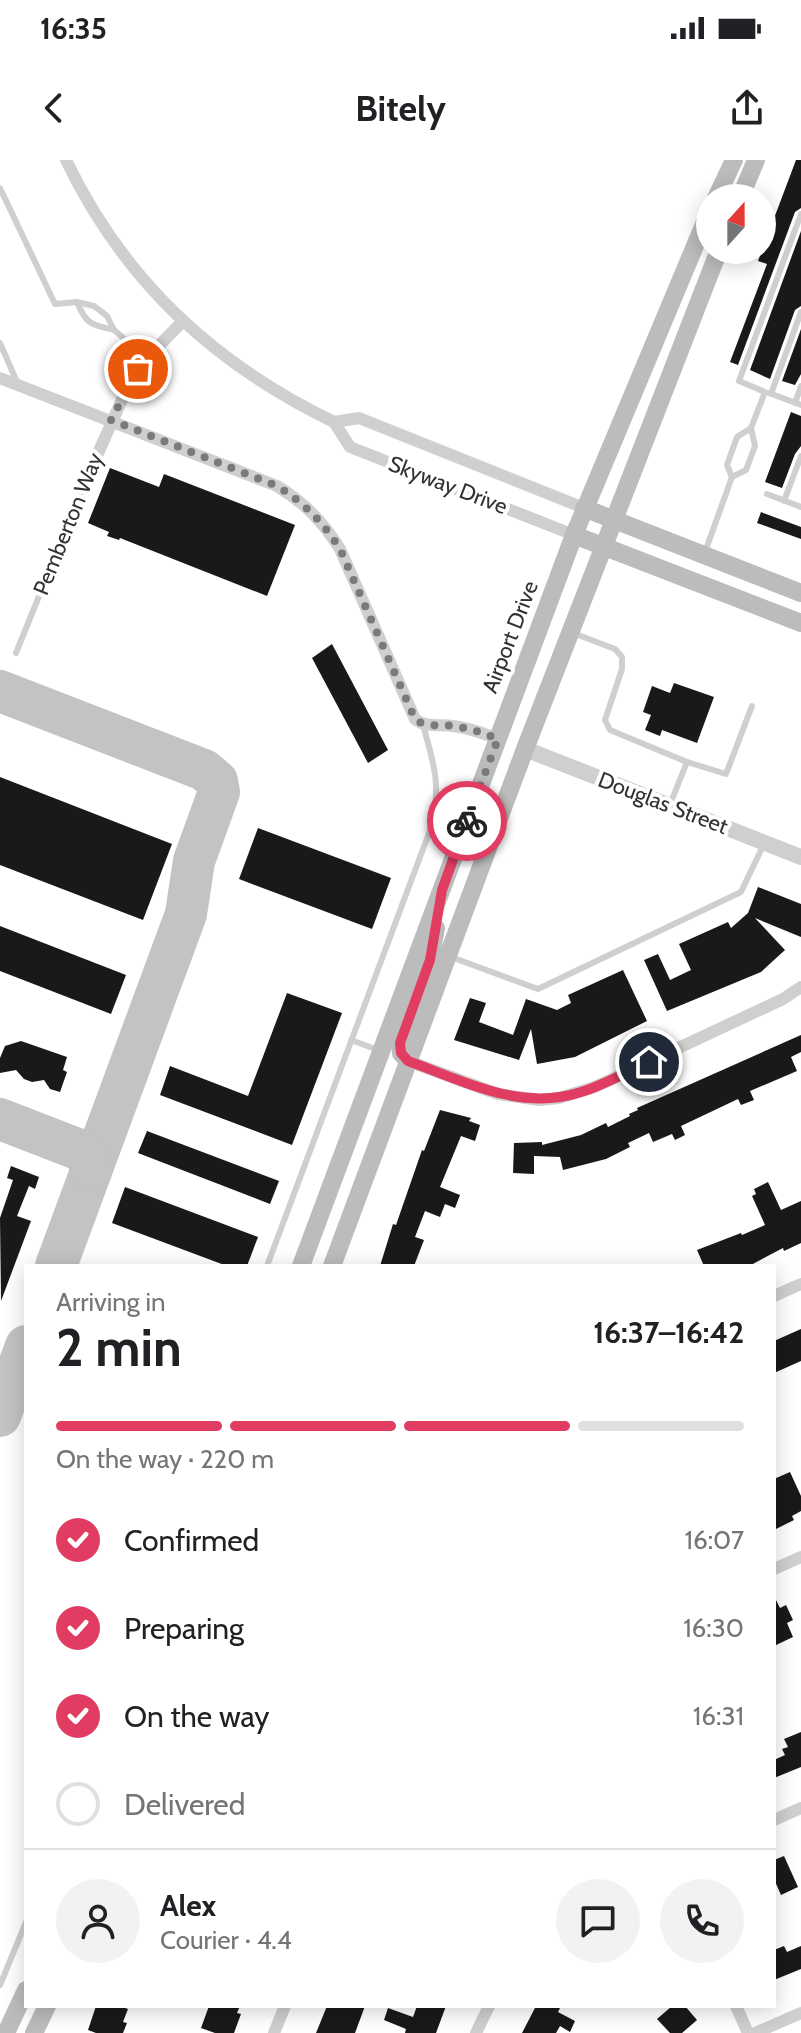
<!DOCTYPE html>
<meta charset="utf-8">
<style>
:root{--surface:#fff;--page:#f2f2f2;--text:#202124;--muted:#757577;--line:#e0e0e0;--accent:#e13d63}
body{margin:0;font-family:Cabin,sans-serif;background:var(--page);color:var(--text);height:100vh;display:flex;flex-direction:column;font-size:30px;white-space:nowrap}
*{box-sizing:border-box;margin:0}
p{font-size:26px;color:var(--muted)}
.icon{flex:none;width:44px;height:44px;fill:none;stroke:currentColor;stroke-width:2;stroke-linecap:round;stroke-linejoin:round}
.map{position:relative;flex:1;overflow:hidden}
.panel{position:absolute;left:24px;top:1104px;width:752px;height:744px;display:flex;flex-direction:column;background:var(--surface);border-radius:0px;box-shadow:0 4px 20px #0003}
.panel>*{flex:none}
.needle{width:52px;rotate:21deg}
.buttons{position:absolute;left:696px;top:24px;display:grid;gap:16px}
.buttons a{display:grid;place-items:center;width:80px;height:80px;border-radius:50%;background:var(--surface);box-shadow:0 4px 20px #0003;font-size:40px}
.pin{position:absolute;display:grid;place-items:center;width:68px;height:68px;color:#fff;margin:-34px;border:4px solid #fff;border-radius:50%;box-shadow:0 2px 8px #0007}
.courier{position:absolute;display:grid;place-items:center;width:80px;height:80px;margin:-40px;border:6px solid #e13d63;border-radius:50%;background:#fff;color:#222;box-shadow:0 2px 10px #0007}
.summary em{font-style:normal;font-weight:700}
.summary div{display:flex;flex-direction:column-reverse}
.summary{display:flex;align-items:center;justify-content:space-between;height:136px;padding:0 32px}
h1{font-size:52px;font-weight:700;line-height:60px}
.bar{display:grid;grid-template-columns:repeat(4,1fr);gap:12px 8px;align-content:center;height:96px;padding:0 32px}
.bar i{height:10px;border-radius:6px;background:var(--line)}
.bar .current{background:var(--accent)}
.bar p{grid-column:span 4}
.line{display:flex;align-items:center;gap:20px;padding:0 32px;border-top:2px solid var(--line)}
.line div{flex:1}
.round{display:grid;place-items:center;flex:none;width:84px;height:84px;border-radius:42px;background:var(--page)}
ol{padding:0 32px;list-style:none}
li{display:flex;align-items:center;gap:24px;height:88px}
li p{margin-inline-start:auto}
li .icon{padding:8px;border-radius:50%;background:var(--accent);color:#fff;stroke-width:4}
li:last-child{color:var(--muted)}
li i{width:44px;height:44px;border:4px solid var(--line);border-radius:50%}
.status{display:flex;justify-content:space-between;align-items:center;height:56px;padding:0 40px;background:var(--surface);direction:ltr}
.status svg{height:22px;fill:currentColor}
header{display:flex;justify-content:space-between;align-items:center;height:104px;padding:0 32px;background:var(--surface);font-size:36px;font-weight:700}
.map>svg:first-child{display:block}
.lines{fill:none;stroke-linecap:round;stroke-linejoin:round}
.taxiway{stroke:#c3c3c3;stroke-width:42}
.building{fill:#191919}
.service{stroke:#cfcfcf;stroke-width:6}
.minor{stroke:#cfcfcf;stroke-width:12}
.tertiary{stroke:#cfcfcf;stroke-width:16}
.secondary{stroke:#bcbcbc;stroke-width:18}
.done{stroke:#7a7a7a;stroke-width:8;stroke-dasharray:0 14.4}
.route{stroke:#e13d63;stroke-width:10}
.labels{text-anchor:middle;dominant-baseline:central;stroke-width:8;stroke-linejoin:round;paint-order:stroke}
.street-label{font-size:22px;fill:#323232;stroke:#fff}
</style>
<div class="status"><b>16:35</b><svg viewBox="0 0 49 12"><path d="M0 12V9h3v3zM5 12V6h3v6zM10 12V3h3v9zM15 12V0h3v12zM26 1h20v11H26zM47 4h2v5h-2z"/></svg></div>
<header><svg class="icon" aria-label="back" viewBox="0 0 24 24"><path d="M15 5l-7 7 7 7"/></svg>Bitely<svg class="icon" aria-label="share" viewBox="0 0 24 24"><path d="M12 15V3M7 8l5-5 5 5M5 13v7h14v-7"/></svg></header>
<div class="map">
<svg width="801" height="1873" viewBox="0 0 801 1873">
<rect width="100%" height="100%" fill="#fff"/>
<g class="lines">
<!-- taxiway -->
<g class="taxiway">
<polyline points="0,531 204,610 217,621 219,632 194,701 186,754 56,1106"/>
<polyline points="0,959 80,990 89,999 91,1011"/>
<polyline points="0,1256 26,1186"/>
</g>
</g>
<!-- building -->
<g class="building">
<polygon points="796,0 801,0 801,48 795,52 738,205 730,202 767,104 758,101"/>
<polygon points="801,71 801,146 795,150 770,219 750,210"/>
<polygon points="801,169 801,214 795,225 782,221"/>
<polygon points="791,252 801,256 801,286 795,294 782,328 765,322"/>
<polygon points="110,308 159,327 164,314 295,365 267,436 120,378 119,380 107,376 109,372 88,363"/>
<polygon points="761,352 801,367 801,379 757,363"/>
<polygon points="332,484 388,590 368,603 312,498"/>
<polygon points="674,523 714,537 697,583 662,570 660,576 645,570 651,555 643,552 652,526 670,533"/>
<polygon points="0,617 172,684 143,760 0,705"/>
<polygon points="258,668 391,718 372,769 239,719"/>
<polygon points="758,727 801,744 801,777 755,758 785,790 761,812 667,851 644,800 658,794 670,820 691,810 679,784 728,762 731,768 748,753"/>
<polygon points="0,766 126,815 111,854 0,811"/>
<polygon points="623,810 647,861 575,897 537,904 531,869 519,900 454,880 470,838 486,843 479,862 513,875 526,839 557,850 571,843 568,835"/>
<polygon points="287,833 342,853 292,985 160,935 170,906 248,936"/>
<polygon points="801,875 801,892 791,897 797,911 750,931 754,940 741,945 738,939 681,966 685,975 675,980 672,974 653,982 649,973 628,983 630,987 606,999 563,1010 560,997 534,996 534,1014 513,1013 514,983 542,982 542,985 581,975 606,963 608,967 630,956 629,954 638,950 637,948"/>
<polygon points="21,881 67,897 63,910 67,912 60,932 50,929 44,920 32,922 24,919 16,910 0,913 0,898 5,886"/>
<polygon points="440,950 471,958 469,961 480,965 475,981 461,976 440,1027 460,1035 455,1048 445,1044 440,1057 425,1051 415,1077 424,1080 414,1106 380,1106 393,1064 396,1065 422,990 424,991"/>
<polygon points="147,971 279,1021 270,1044 138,993"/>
<polygon points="11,1006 39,1017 35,1029 29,1026 17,1056 31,1061 1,1141 0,1058 13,1020 7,1018"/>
<polygon points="768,1022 781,1050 801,1041 801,1083 784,1091 783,1088 749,1106 704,1106 697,1090 741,1073 742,1075 765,1065 752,1036 756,1034 754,1029"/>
<polygon points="125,1027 258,1077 247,1106 227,1106 112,1063"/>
<polygon points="801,1169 801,1201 774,1213 774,1181"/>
<polygon points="790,1312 801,1336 801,1351 792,1356 794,1360 774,1370 774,1319"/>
<polygon points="774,1436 780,1448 786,1445 793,1460 787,1463 793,1477 774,1486"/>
<polygon points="801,1572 801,1607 774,1618 774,1600 785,1595 782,1589 788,1587 784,1579"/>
<polygon points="784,1696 798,1727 781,1735 774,1719 774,1700"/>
<polygon points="784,1786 787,1792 801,1786 801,1809 774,1820 774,1790"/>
<polygon points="96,1846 120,1846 128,1849 123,1862 127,1863 123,1873 96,1873 88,1870"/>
<polygon points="209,1846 240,1846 237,1853 241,1854 234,1873 215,1873 201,1868"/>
<polygon points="327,1846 365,1846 355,1873 316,1873"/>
<polygon points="417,1846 446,1846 436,1873 405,1873 406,1869 384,1860 388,1848 413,1857"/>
<polygon points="536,1846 561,1846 558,1852 575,1861 570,1872 560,1866 556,1873 522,1873"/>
<polygon points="672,1846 685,1846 697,1860 682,1873 670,1873 657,1859"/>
</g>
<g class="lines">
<!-- service -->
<g class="service">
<polyline points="0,28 55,144 77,142 94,146 107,156 114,170 147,198"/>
<path d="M77 142C86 164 91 165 114 170"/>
<polyline points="0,183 17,222"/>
<polyline points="769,233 801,245"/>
<polyline points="771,234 801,152"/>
<polyline points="795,243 801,226"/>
<polyline points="732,317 727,305 737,277 751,268"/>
<polyline points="767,334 801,347"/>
<polyline points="784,341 801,296"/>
<polyline points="705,392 732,317 746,310 755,286 751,268 765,232 739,221 801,54"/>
<polyline points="573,473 615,489 622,497 622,509 605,560 610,570 687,602 671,642"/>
<polyline points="16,493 86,320"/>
<polyline points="687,602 726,614 752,546"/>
<polyline points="451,797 538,829 741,732 763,686"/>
<polyline points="351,880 378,890"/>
<path d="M267 1106 432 665C441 624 434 604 423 565"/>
<polyline points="0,1825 26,1762"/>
</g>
<!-- minor -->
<g class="minor">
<path d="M66 0C124 121 214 204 334 262"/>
<path d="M0 218 277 326C305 343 323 362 340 389L415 559C426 568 439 564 453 566 469 568 483 573 498 579"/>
<polyline points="86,320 129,224 147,198 182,162"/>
<polyline points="574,375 350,287 334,262 359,258 584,348"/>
<polyline points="408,901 498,934 539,940 559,938 595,927 783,839 801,827"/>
<polyline points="774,1136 801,1124"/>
<polyline points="774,1409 801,1397"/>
<polyline points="774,1660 801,1648"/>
<polyline points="736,1846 748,1873"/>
<polyline points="274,1873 285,1846"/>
<polyline points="476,1873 489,1846"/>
<polyline points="755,1873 801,1853"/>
</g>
<!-- tertiary -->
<polyline class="tertiary" points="525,589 801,697"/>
<!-- secondary -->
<g class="secondary">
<polyline points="716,38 734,0"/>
<polyline points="740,38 756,0"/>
<polyline points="584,348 801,433"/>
<polyline points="574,375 801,463"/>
<polyline points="408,901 401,893 400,883 430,800 436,768"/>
<polyline points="301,1106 574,375 710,50"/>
<polyline points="332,1106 525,589 719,90"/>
<polyline points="6,1873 26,1830"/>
<polyline points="34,1873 47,1846"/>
</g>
</g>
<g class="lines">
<!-- done -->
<path class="done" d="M138 209 111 260 277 326C304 343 323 362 340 389L415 559C426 568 439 564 453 566 469 568 483 573 498 579L467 661"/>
<!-- route -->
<path class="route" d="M467 661 442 730 430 800 400 883 401 893 408 901C464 921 521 952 581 932 604 925 626 912 649 902"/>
</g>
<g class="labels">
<!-- street labels -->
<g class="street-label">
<text transform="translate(448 325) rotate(21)">Skyway Drive</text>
<text transform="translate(68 364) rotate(-68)">Pemberton Way</text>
<text transform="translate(510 477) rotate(-69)">Airport Drive</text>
<text transform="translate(663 643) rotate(21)">Douglas Street</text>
</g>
</g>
</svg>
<div class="buttons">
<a><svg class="needle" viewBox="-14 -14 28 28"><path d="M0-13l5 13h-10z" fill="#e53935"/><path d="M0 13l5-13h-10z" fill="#757577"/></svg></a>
</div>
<div class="pin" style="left:138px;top:209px;background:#ea580c"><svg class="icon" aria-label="bag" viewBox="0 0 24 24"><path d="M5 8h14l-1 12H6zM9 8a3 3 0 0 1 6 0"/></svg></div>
<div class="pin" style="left:649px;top:902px;background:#1f2937"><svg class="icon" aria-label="home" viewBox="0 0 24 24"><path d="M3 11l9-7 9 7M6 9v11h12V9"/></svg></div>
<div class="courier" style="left:467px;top:661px"><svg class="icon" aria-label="bike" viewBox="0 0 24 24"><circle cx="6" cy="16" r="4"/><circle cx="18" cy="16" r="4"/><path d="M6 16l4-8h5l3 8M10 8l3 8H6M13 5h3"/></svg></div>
<section class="panel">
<div class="summary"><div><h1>2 min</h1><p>Arriving in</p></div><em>16:37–16:42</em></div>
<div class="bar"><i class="current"></i><i class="current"></i><i class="current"></i><i></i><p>On the way · 220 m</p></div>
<ol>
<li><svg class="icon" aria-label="check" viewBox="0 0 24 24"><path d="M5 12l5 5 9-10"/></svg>Confirmed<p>16:07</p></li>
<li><svg class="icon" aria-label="check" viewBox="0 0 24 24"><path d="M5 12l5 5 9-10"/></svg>Preparing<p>16:30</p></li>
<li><svg class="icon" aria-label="check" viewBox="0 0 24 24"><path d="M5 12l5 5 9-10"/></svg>On the way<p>16:31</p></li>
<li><i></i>Delivered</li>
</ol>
<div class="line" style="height:144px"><a class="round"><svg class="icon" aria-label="person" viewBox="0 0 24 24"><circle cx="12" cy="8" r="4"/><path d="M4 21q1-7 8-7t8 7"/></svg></a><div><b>Alex</b><p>Courier · 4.4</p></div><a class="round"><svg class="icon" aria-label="chat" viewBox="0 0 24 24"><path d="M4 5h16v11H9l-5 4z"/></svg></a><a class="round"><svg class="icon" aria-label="phone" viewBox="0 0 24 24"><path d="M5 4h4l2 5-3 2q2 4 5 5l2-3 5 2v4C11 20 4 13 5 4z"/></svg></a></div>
</section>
</div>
